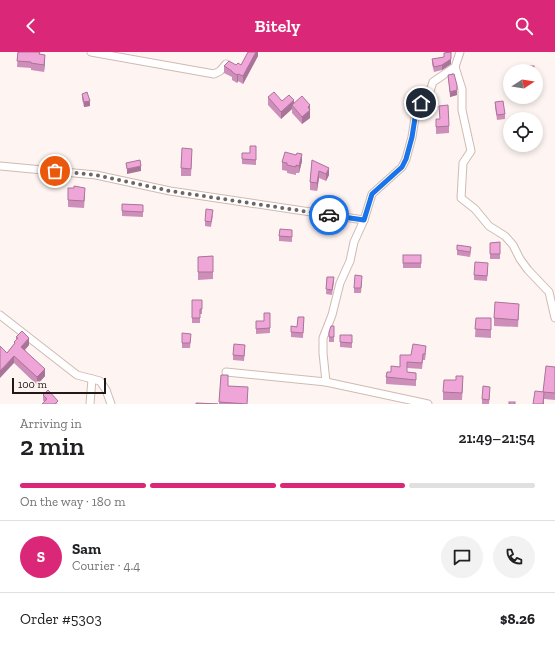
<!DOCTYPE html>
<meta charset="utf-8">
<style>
:root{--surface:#fff;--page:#f2f2f2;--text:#202124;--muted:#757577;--line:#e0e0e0;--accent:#db2777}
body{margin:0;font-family:"Zilla Slab",serif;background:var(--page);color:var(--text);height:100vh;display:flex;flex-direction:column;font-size:15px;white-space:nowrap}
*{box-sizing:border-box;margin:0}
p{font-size:13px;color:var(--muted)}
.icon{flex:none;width:22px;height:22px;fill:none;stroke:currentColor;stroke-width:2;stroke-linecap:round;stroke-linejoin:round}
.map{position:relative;height:352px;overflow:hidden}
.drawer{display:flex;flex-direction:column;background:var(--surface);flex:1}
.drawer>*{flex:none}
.needle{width:26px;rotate:78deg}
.buttons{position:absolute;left:503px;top:12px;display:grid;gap:8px}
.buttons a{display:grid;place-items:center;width:40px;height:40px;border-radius:50%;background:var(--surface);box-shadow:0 2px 6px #0003;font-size:20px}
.scale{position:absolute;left:12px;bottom:10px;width:94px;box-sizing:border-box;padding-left:4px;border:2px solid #211917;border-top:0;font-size:11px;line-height:14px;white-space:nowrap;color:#211917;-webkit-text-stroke:3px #fef5f2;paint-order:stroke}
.pin{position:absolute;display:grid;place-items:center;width:34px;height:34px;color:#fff;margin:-17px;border:2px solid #fff;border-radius:50%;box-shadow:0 1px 4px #0007}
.courier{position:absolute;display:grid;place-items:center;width:40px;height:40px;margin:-20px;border:3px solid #1a73e8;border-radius:50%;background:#fff;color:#222;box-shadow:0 1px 5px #0007}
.head em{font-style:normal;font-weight:600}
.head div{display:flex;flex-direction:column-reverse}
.head{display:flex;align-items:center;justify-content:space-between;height:68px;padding:0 20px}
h1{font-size:26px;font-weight:600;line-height:30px}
.bar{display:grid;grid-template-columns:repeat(4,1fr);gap:6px 4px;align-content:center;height:48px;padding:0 20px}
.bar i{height:5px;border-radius:3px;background:var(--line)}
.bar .on{background:var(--accent)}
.bar p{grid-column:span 4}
.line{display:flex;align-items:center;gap:10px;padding:0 20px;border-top:1px solid var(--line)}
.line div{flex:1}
.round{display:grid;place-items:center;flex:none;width:42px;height:42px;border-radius:21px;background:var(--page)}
header{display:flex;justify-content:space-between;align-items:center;height:52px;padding:0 20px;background:var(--accent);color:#fff;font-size:18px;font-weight:600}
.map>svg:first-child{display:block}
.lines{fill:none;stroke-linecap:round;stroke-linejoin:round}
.street-casing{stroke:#d0bab2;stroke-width:9}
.street{stroke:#fff;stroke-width:7}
.wall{fill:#ce8eba}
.shaded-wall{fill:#a87497}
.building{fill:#f0a5d8;stroke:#a87497}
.done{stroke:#6e6664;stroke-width:4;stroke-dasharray:0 7.2}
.route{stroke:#1a73e8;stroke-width:5}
</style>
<header><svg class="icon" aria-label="back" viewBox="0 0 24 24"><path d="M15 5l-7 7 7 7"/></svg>Bitely<svg class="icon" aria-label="search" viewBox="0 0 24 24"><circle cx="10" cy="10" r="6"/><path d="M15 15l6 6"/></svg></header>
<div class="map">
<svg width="555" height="352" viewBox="0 0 555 352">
<rect width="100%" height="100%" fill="#fef5f2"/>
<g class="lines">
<defs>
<g id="street">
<polyline points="91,0 214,22 220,19 226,12"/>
<polyline points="455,15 462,37 462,58 471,99 463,111 461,146 475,157 489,174 505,184 513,193 520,207 528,218 549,240 555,266"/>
<polyline points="0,114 96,123 170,139 364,168"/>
<polyline points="0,263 77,323 100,329 106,338 111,352"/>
<polyline points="226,320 326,330 428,352"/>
<polyline points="326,330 323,301 323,286 332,263 340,231 350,209 354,190 364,168 372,142 402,115 406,107 412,85 415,66 421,51 429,42 433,30 455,15 460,0"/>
<polyline points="90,352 92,327"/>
</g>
</defs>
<!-- street casing -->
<use href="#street" class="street-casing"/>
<!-- street -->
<use href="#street" class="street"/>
</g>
<!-- wall -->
<g class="wall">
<polygon points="18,0 40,0 40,2 45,10 44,20 31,18 31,16 17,15"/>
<polygon points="258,0 258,4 243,32 238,29 237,31 232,28 232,25 224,21 224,14 241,13"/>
<polygon points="451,0 451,12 442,18 434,20 432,12 432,7 444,5 444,1"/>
<polygon points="448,23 457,43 450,45"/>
<polygon points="82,42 90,54 84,55 82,47"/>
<polygon points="268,45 294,52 310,53 310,66 302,72 292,61 292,57 281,67 268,53"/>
<polygon points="495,50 505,62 505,67 497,68 495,55"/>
<polygon points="439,54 449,74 449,81 436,82 436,67 440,67"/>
<polygon points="256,94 256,113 242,112 242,101 250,101"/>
<polygon points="192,104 191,124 181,124 181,116"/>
<polygon points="312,108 329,123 326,129 319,126 317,139 310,138 310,130"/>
<polygon points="302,109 299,121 296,121 296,123 287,121 287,119 282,118 282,110"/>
<polygon points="85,144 84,156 68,155 68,148"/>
<polygon points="122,152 143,153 143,165 122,164"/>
<polygon points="213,163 211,175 205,174 205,169"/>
<polygon points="292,178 292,190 279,189 279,184"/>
<polygon points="500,190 500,207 490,207 490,191"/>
<polygon points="457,198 471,200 470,205 457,203"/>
<rect x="403" y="203" width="18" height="13"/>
<polygon points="213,204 213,227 198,228 198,205"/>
<polygon points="488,216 487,229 474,228 474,223"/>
<polygon points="327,225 334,230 332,243 326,242"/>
<polygon points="362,229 361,241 354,241 354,236"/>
<polygon points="192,248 202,248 202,262 200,262 200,271 192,271"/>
<polygon points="519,260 518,275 494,274 494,266"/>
<polygon points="304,265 303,286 291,285 291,274 297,275"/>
<polygon points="476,266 491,266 491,286 475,285"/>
<polygon points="256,269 270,276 270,281 256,282"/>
<polygon points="334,274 334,290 329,290 329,280"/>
<polygon points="340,283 352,283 352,296 340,295"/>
<polygon points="16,285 29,293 25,298 45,324 37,333 14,311 7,301 14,292 14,290 16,288"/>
<polygon points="191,287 190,296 182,296 182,291"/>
<polygon points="245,298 244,309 233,308 233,303"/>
<polygon points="426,301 425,308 423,308 422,317 407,316 407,320 416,321 416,334 386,332 386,325 391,320 400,315 411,303"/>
<polygon points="555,315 555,348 544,347 543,340"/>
<polygon points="221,323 228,334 248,342 247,352 219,352"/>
<polygon points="463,332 462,348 443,348 443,340"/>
<polygon points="490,340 489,352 482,352 482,347"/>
<polygon points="43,343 58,352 44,350 43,348"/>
</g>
<!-- shaded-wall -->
<g class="shaded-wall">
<polygon points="256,0 258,0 258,4 243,32 243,24"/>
<polygon points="45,3 45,10 44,20 44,13"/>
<polygon points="451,7 451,12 442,18 442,13"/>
<polygon points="238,22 238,29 237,31 237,23"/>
<polygon points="457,38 457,43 450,45 450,40"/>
<polygon points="294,48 294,55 292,53 292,57 281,67 281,60"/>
<polygon points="90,49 90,54 84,55 84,50"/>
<polygon points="310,53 310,66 302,72 302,65 308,55"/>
<polygon points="302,102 302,109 299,121 299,114"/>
<polygon points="141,114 141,119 127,122 127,117"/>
<polygon points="329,116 329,123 326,129 326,122"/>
<polygon points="319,119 319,126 317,139 317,131"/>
<polygon points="29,286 29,293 21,302 21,295"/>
<polygon points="14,304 14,311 0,326 0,319"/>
<polygon points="45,317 45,324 37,333 37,325"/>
<polygon points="544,340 544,352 543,352"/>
</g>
<!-- building -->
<g class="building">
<polygon points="18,0 40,0 39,2 45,3 44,13 31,11 31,10 17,9"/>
<polygon points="248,0 256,0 243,24 238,22 237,23 232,20 232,19 224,14 229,9 236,13 238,11 241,13"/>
<polygon points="451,0 451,7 442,13 434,15 432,7 444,5 444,1"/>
<rect x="517" y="14" width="17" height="5"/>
<polygon points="454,22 457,33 457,38 450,40 448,23"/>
<polygon points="87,40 90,49 84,50 82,42"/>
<polygon points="274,40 282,49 289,43 294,48 281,60 268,45"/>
<polygon points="302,44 310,53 308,55 310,58 302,65 292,53"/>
<polygon points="503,49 505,62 497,63 495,50"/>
<polygon points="448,53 449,74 436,75 436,67 440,67 439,54"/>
<polygon points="250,94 256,94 256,108 242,107 242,101 250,101"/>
<polygon points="182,96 192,97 191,117 181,116"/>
<polygon points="285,100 296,103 297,101 302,102 299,114 296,113 296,115 287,113 287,111 282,110"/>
<polygon points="140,108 141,114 127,117 126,111"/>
<polygon points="312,108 329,116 326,122 319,119 317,131 310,130"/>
<polygon points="74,134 85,136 84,149 68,148 68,136 74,136"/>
<polygon points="122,152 143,153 143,160 122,159"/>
<polygon points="206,157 213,158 211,170 205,169"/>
<polygon points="280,177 292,178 292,185 279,184"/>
<polygon points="500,190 500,202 490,202 490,191"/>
<polygon points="457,193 471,195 470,200 457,198"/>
<rect x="403" y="203" width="18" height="8"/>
<polygon points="213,204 213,220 198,220 198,205"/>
<polygon points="475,210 488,211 487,224 474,223"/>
<polygon points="355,223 362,224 361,236 354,236"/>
<polygon points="327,225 334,225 332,238 326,237"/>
<polygon points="192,248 202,248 202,257 200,257 200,266 192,266"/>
<polygon points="495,250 519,252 518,268 494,266"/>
<polygon points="264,261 270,261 270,276 256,277 256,269 264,269"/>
<polygon points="298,265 304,265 303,281 291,280 291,274 297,275"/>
<polygon points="476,266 491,266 491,278 475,277"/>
<polygon points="331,274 334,274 334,285 329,285 329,280"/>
<polygon points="22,279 29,286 21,295 45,317 37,325 14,304 0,319 0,294 7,301 15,291 14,290 18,286 16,285"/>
<polygon points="182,281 191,282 190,291 182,291"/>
<polygon points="340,283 352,283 352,291 340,290"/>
<polygon points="234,292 245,293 244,304 233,303"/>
<polygon points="413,292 426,294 425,302 423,302 422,311 407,310 407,320 416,321 416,328 386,325 387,320 391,320 391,314 400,315 400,303 411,303"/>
<polygon points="546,314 555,315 555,341 543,340"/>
<polygon points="221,323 228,323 228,334 248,335 247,352 219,350"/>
<polygon points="456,324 463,324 462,341 443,340 444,328 456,328"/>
<polygon points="483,334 490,335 489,348 482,347"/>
<polygon points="48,338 58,349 55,352 42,352 47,347 43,343"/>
<polygon points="535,339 544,340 543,352 533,352"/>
<rect x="509" y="350" width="6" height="2"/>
<polygon points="196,351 218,352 196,352"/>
</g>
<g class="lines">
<!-- done -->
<polyline class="done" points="55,119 96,123 170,139 329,163"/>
<!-- route -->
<polyline class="route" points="329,163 364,168 372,142 402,115 406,107 412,85 415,66 421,51"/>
</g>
</svg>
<div class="buttons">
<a><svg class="needle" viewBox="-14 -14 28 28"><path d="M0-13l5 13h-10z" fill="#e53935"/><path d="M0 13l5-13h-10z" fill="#757577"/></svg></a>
<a><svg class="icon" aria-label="locate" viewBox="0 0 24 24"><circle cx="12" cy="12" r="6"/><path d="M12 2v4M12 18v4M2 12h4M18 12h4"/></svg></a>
</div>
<div class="scale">100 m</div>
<div class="pin" style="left:55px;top:119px;background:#ea580c"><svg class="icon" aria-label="bag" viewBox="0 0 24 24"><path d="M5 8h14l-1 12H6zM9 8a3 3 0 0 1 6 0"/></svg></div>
<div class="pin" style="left:421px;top:51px;background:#1f2937"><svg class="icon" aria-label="home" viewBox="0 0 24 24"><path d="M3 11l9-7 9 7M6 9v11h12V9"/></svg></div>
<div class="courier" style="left:329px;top:163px"><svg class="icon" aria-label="car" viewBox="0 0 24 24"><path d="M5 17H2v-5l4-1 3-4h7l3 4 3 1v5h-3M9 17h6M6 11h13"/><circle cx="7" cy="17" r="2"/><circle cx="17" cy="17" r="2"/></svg></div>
</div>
<section class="drawer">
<div class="head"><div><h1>2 min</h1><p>Arriving in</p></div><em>21:49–21:54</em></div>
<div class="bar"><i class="on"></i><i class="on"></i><i class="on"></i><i></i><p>On the way · 180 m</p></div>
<div class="line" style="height:72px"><b class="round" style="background:var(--accent);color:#fff">S</b><div><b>Sam</b><p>Courier · 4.4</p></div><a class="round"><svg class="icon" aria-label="chat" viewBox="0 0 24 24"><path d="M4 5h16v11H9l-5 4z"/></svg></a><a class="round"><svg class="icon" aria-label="phone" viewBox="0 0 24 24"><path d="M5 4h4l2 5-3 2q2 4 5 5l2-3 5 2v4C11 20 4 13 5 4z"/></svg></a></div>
<div class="line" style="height:52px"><div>Order #5303</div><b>$8.26</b></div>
</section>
